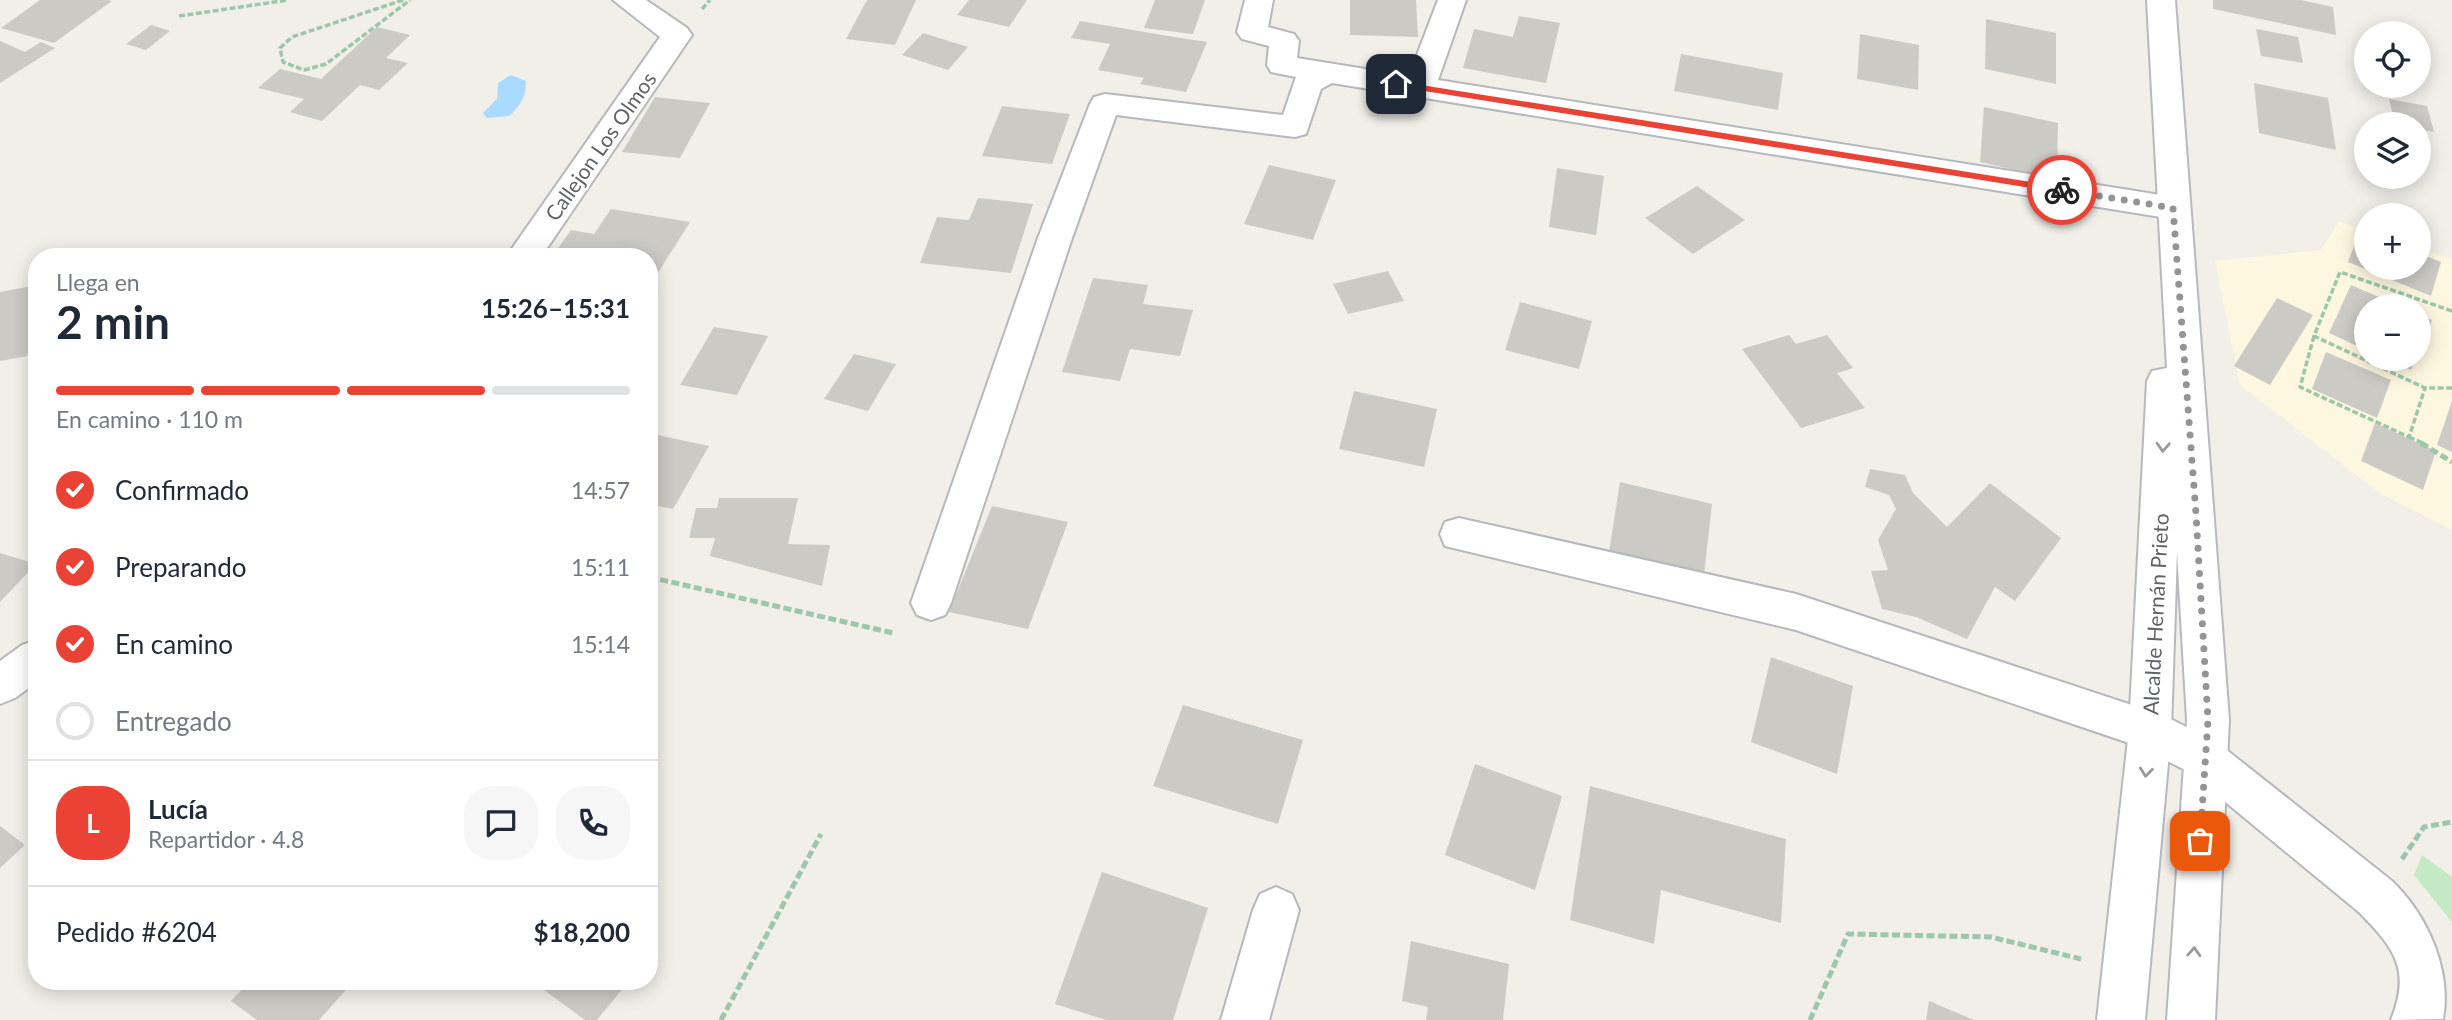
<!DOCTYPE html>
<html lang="es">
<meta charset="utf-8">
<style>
:root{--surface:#fff;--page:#f6f6f7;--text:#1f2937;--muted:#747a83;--line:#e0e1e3;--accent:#ea4335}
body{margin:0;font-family:Lato,sans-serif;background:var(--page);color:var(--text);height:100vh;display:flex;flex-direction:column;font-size:26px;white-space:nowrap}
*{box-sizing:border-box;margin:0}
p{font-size:23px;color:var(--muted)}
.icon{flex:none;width:38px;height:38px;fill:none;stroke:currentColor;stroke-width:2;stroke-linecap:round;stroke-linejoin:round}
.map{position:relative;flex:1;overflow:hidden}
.sheet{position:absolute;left:28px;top:248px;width:630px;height:742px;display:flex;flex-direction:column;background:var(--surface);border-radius:28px;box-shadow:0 4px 18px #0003}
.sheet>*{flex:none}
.fabs{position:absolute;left:2354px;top:21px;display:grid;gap:14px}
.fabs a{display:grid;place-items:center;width:77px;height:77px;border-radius:50%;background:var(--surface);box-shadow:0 4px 18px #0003;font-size:35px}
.pin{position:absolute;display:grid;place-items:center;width:60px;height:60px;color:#fff;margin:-30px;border-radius:14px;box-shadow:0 4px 10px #0006}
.courier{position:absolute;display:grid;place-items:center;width:70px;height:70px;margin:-35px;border:5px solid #ea4335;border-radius:50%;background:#fff;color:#222;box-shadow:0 2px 9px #0007}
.headline em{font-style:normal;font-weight:700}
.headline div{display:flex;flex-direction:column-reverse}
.headline{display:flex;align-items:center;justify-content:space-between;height:119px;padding:0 28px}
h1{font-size:46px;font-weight:700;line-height:52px}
.bar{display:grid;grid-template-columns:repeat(4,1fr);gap:10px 7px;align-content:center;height:84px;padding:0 28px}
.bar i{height:9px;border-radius:5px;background:var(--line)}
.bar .selected{background:var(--accent)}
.bar p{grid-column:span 4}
.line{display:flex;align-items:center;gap:18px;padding:0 28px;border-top:2px solid var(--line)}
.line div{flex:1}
.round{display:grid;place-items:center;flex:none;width:74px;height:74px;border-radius:28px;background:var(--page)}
ol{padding:0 28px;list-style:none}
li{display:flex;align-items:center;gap:21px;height:77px}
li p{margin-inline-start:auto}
li .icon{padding:7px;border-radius:50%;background:var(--accent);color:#fff;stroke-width:4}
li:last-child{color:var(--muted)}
li i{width:38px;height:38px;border:4px solid var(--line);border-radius:50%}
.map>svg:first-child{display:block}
.commercial{fill:#fef7e0;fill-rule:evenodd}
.green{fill:#c5e8c5}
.water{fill:#aadaff}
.building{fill:#cccac5}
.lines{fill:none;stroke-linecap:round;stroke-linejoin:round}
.minor-casing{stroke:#b5b8bc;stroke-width:4}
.secondary-casing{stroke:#b6babf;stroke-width:4}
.path-far1{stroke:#9cc7a9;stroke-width:3.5;stroke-dasharray:6 2.5;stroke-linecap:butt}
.path{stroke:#9cc7a9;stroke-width:5;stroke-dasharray:8 3.5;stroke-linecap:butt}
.minor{fill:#fff;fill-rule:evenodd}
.secondary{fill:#fff;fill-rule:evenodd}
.oneway{stroke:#979a9d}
.route{fill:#ea4335}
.done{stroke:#929495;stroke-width:7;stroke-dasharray:0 12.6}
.labels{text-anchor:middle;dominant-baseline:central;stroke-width:5;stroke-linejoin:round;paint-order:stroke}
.street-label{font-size:21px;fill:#5f6368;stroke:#fff}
</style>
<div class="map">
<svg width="2452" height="1020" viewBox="0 0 2452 1020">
<rect width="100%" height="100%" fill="#f1efe8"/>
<!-- commercial -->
<path class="commercial" d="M2339 222 2366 231V268H2418L2419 248 2452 259V530L2381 494 2240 385 2215 261 2321 250ZM2366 306H2418V359H2366Z"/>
<!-- green -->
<polygon class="green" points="2422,855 2452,877 2452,922 2414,875"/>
<!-- water -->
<path class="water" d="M511 75 526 81C526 97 521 105 509 116L487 118 483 113 497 99 498 83Z"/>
<!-- building -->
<g class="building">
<polygon points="40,0 108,0 112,1 54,43 1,28"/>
<polygon points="867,0 916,0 895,45 846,39"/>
<polygon points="969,0 1027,0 1009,27 957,15"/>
<polygon points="1155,0 1205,0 1193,34 1144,28"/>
<polygon points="1350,0 1416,0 1418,37 1350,35"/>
<polygon points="2213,0 2301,0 2333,7 2336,35 2213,9"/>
<polygon points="1519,16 1560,23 1546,83 1463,68 1474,29 1513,37"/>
<polygon points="1986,19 2056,33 2056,84 1985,69"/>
<polygon points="1080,21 1162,35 1207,42 1186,92 1140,84 1144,78 1098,70 1110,44 1071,38"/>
<polygon points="151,25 170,31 146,50 126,44"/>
<polygon points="377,27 410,35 386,58 408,63 379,90 360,85 322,121 290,112 304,99 258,88 280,69 321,79"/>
<polygon points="2256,29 2298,37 2303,63 2261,56"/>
<polygon points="923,33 968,47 948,70 902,55"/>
<polygon points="1860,34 1919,45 1918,90 1857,79"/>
<polygon points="0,41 25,52 41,42 55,48 0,83"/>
<polygon points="1681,54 1783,73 1778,110 1674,91"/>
<polygon points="2254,83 2328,98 2336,150 2259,133"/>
<polygon points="655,97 710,103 680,158 622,152"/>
<polygon points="2389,99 2427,106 2434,132 2418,129 2418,124 2395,124"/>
<polygon points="1002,106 1070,114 1052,164 982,156"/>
<polygon points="1984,107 2058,123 2057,180 1980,162"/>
<polygon points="1269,165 1336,180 1313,240 1244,224"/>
<polygon points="1557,168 1604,176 1596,235 1549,227"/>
<polygon points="1697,186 1745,220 1693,254 1645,218"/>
<polygon points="978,198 1033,204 1011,273 920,263 937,217 969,220"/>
<polygon points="611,209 690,222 649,287 649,257 552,257 571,230 594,234"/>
<polygon points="2360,230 2366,232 2366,268 2418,268 2418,253 2441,262 2431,296 2348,262"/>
<polygon points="1388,271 1404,301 1348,314 1333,284"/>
<polygon points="1093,278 1148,285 1143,304 1193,310 1180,356 1130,349 1120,381 1062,372"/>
<polygon points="37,285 37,339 33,340 27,356 0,361 0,292"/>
<polygon points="2351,285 2400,306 2366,306 2366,350 2329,333"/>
<polygon points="2277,298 2313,315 2270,385 2234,366"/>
<polygon points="1520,302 1592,321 1579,369 1505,350"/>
<polygon points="2418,314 2432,320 2419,353 2418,352"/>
<polygon points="714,327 768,336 737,395 680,385"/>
<polygon points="1789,335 1796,344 1827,335 1853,368 1837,373 1865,408 1801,428 1742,349"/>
<polygon points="2326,352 2391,380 2377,418 2312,389"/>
<polygon points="854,354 896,364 868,411 824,399"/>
<polygon points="2385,359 2416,359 2411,370"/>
<polygon points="1354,391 1437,409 1424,467 1339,449"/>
<polygon points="2452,401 2452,452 2437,445"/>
<polygon points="2375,423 2436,451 2423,490 2361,461"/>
<polygon points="653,434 709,446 673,509 649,504 649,441"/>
<polygon points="1870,469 1905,475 1913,493 1947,527 1990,483 2061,538 2015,601 1995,587 1967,639 1916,617 1882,609 1871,571 1888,570 1878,540 1896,509 1889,495 1865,487"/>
<polygon points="1620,482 1712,504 1704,575 1609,552"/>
<polygon points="719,498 798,498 788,544 830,545 822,586 710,556 715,538 689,538 696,508 717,508"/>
<polygon points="992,506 1068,522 1028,629 949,612"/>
<polygon points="0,553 36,564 0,602"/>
<polygon points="1771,657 1853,686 1837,774 1751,742"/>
<polygon points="1183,705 1303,740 1278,824 1153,786"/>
<polygon points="1475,764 1562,796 1535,890 1445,855"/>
<polygon points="1590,786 1786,839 1781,923 1661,890 1654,944 1570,920"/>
<polygon points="0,826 25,845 0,868"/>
<polygon points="1102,872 1208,908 1173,1020 1106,1020 1055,1004"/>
<polygon points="1411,941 1509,964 1503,1020 1426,1020 1428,1007 1402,1001"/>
<polygon points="249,982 353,982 319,1020 257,1020 231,1001"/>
<polygon points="545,982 628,982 597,1020 585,1020 540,987"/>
<polygon points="1929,1001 1974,1020 1926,1020"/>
</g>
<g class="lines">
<defs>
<g id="minor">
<polygon points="613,0 646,0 687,28 692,35 541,257 506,257 660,37"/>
<polygon points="1245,0 1273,0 1268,27 1294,34 1299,41 1297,58 1409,76 1438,0 1466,0 1438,80 2173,197 2185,200 2189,208 2185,216 2173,219 1332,83 1321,89 1306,134 1295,137 1116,115 1072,238 951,603 945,615 931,620 917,615 911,603 1038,238 1090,104 1094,97 1105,94 1283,115 1296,77 1271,72 1267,65 1269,46 1242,39 1237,32"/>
<path d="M1459 518 1796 594 2165 716 2219 744 2392 881C2427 915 2452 969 2443 1019L2391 1020C2411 970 2395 949 2360 913L2189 772 2138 746 1796 630 1445 546 1440 534 1445 522Z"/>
<polygon points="37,640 37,682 15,698 0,704 0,661 22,645"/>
<polygon points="1276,887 1292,894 1299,910 1269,1020 1221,1020 1253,910 1260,894"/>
</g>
<polygon id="secondary" points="2147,0 2175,0 2229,720 2215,1020 2167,1020 2187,720 2177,551 2171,730 2145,1020 2097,1020 2129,730 2147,381 2152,371 2167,368"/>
</defs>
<!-- minor casing -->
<use href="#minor" class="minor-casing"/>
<!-- secondary casing -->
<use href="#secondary" class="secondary-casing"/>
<!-- path-far1 -->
<g class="path-far1">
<polyline points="403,0 292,37 280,48 283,62 304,70 326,64 410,0"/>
<polyline points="702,9 710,0"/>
<polyline points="179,16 288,0"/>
<polyline points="2452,311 2340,272 2314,336 2425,388 2452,388"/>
<polyline points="2314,336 2300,387 2409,437 2425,388"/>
<polyline points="2409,437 2425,444"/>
</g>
<!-- path -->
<g class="path">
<polyline points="2421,443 2452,462"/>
<polyline points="649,577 893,633"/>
<polyline points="2402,859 2424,827 2452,822"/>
<polyline points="721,1020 821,834"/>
<polyline points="1810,1020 1848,934 1991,937 2081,959"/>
</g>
<!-- minor -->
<use href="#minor" class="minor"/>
<!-- secondary -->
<use href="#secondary" class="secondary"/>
</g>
<!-- one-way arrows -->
<defs><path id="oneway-chevron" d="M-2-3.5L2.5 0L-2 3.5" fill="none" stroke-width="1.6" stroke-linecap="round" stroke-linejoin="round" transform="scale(1.75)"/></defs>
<g class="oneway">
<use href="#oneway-chevron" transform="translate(2163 447) rotate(93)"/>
<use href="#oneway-chevron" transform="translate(2146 772) rotate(96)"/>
<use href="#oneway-chevron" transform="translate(2194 952) rotate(-87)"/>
</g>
<!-- route -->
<polygon class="route" points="1396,81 2062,187 2067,190 2062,193 1393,86"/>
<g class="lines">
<!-- done -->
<polyline class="done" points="2062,190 2173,208 2196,514 2208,720 2200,841"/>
</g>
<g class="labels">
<!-- street labels -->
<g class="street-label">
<text transform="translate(600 146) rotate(-55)">Callejon Los Olmos</text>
<text transform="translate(2155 614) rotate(-87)">Alcalde Hernán Prieto</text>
</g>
</g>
</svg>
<div class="fabs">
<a><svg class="icon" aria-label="locate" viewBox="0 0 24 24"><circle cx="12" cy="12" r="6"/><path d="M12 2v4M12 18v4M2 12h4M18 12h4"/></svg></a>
<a><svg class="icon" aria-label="layers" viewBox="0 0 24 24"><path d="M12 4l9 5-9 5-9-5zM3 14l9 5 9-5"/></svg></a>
<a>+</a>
<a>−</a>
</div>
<div class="pin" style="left:2200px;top:841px;background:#ea580c"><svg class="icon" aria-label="bag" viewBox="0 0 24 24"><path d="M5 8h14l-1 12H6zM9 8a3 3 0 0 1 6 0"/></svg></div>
<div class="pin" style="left:1396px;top:84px;background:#1f2937"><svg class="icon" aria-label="home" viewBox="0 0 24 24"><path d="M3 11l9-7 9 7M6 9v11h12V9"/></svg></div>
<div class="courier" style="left:2062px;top:190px"><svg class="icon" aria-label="bike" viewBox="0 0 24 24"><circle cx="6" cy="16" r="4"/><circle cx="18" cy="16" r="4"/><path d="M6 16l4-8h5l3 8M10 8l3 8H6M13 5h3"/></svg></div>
<section class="sheet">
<div class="headline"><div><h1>2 min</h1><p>Llega en</p></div><em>15:26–15:31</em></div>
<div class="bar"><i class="selected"></i><i class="selected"></i><i class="selected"></i><i></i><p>En camino · 110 m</p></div>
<ol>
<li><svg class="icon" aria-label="check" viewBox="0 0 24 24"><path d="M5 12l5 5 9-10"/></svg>Confirmado<p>14:57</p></li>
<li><svg class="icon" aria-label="check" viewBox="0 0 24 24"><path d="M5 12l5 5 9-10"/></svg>Preparando<p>15:11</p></li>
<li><svg class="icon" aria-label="check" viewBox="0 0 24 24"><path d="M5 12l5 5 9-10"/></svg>En camino<p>15:14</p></li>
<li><i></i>Entregado</li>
</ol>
<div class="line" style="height:126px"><b class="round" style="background:var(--accent);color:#fff">L</b><div><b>Lucía</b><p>Repartidor · 4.8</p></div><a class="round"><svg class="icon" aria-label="chat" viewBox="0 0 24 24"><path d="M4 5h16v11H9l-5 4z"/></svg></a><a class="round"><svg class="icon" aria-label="phone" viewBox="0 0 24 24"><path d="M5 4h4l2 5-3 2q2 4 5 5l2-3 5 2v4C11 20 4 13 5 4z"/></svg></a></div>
<div class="line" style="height:91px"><div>Pedido #6204</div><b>$18,200</b></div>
</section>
</div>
